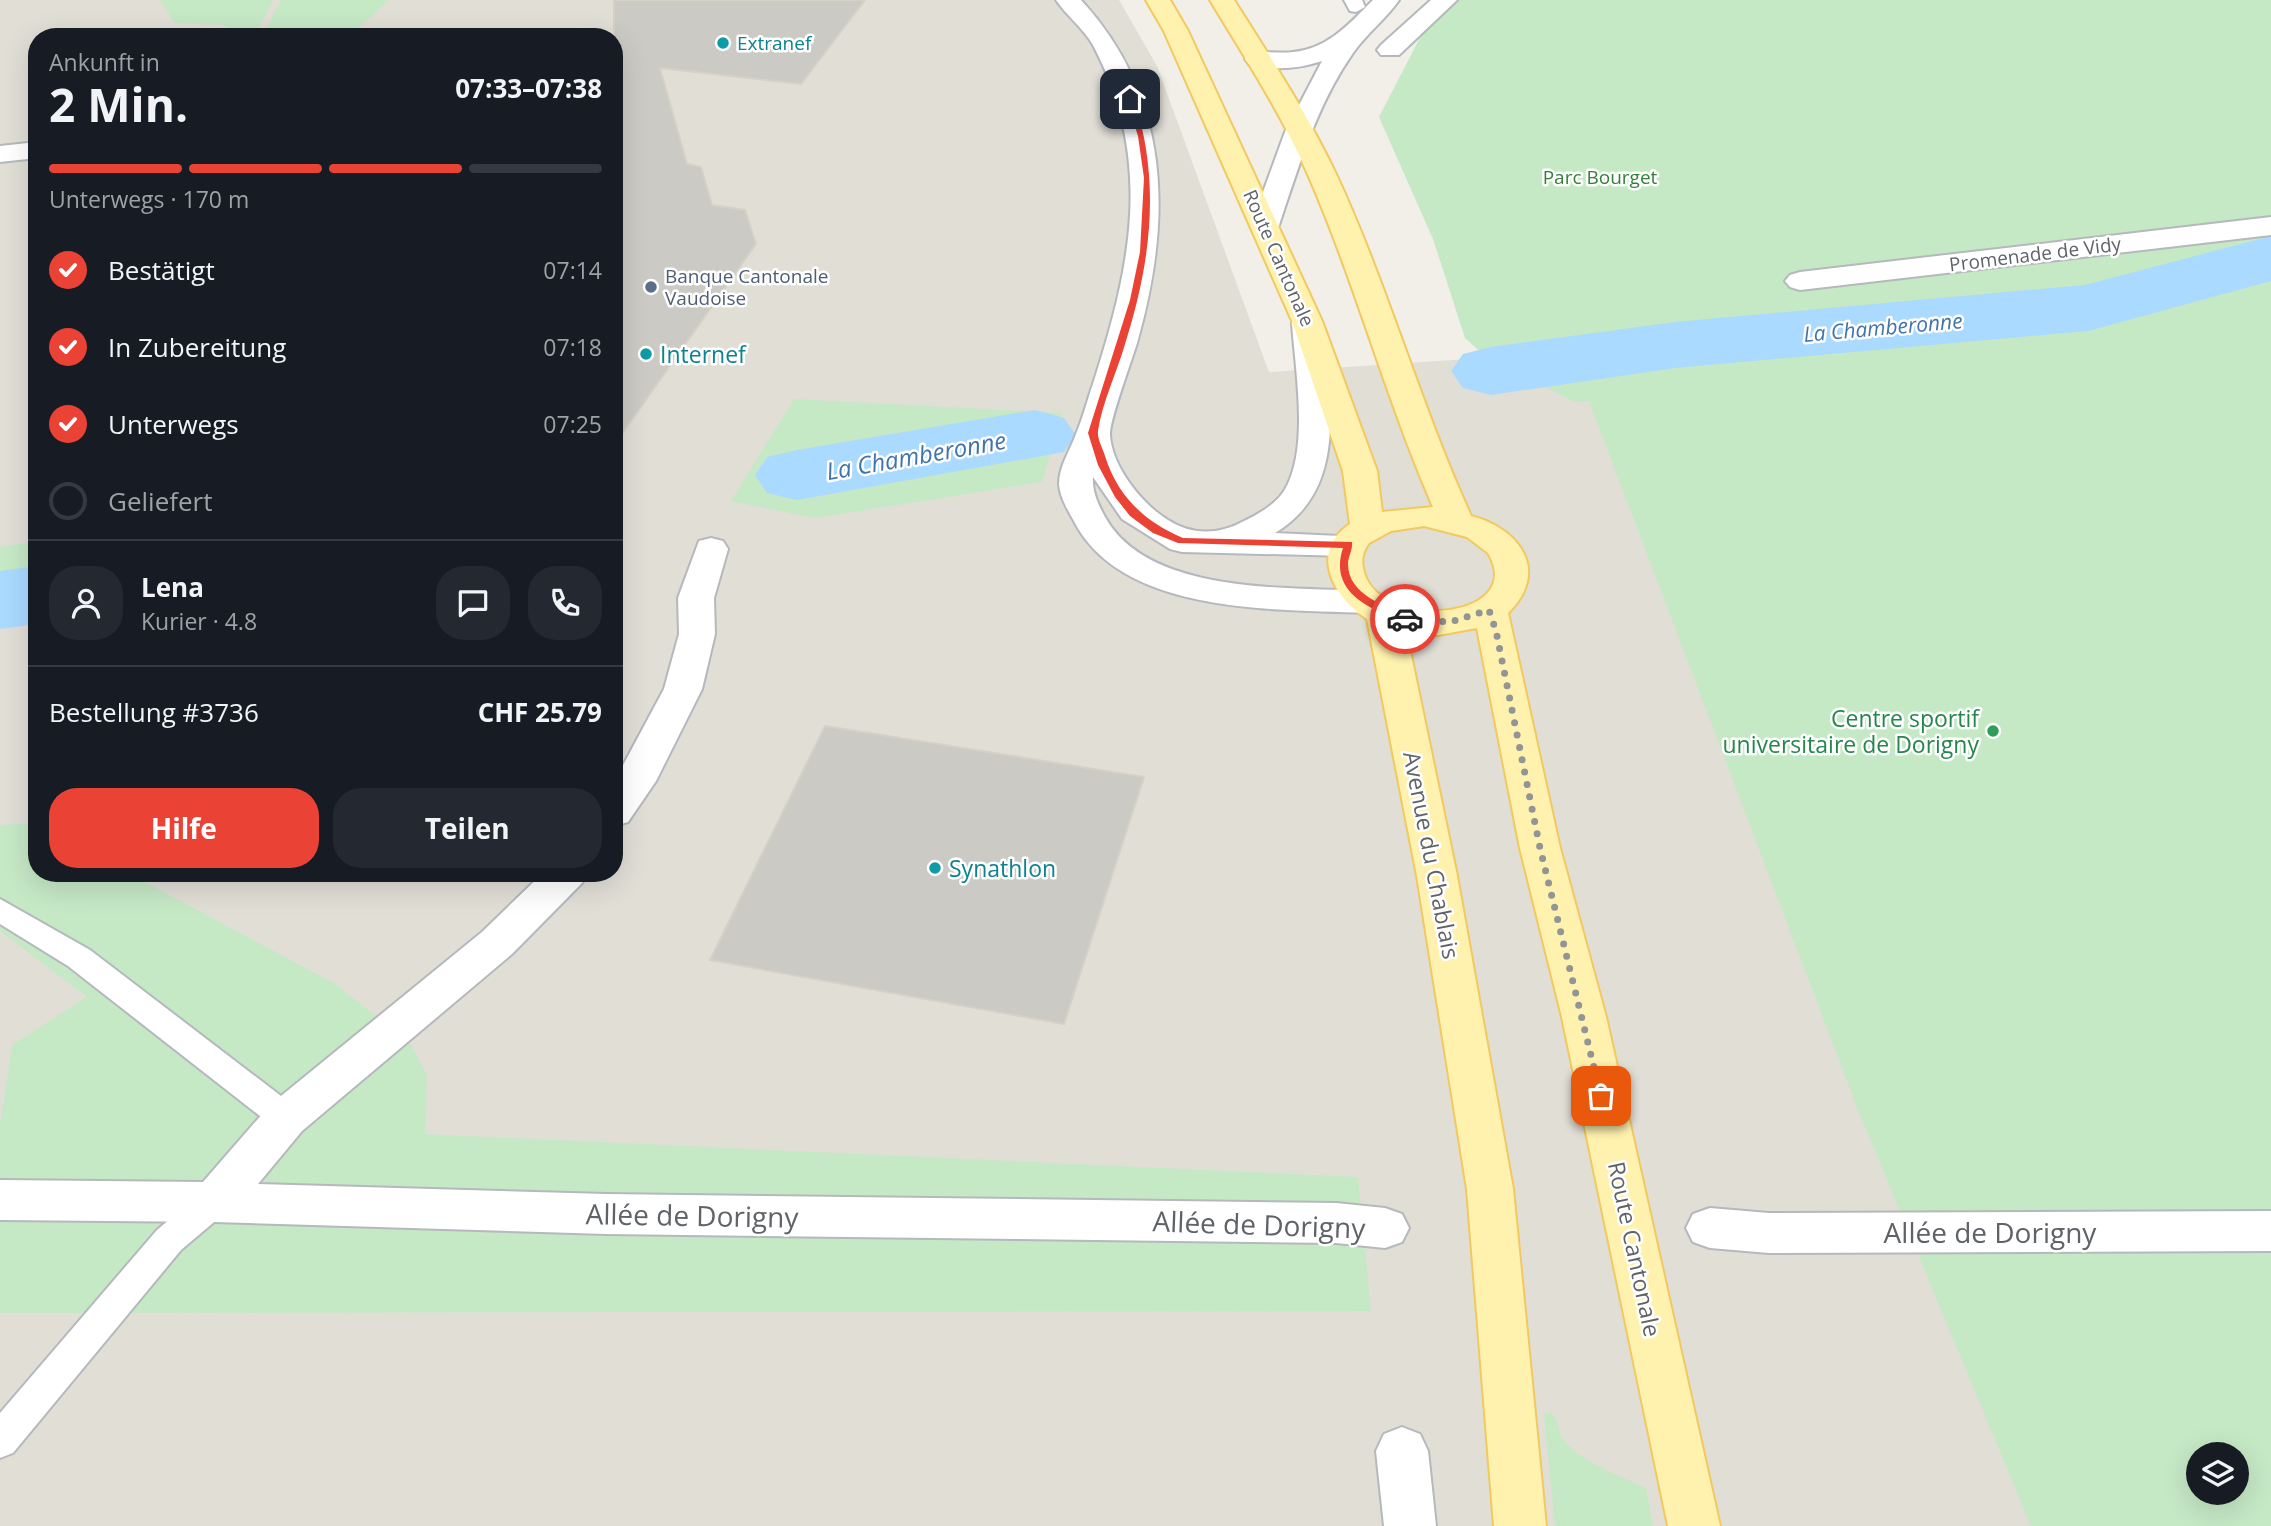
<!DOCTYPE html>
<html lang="de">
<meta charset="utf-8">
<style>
:root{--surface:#171b24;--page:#242831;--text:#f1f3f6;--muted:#9ea1a6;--line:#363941;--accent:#ea4335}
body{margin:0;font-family:"Open Sans",sans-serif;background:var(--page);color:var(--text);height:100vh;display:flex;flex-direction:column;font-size:26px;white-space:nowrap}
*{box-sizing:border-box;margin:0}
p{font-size:23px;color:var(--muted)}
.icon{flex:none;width:38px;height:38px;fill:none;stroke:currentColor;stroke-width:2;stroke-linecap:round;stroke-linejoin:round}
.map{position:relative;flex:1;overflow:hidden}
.drawer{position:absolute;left:28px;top:28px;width:595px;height:854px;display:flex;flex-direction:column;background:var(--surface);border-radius:28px;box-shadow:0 7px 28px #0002}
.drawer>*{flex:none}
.fabs{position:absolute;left:2186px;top:1442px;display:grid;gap:14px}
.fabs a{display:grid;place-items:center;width:63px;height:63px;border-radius:50%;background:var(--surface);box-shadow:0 7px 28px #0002;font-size:35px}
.pin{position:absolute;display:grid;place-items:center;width:60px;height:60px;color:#fff;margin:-30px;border-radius:14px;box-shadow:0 4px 10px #0006}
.courier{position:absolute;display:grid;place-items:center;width:70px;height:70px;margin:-35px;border:5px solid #ea4335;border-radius:50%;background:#fff;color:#222;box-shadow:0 2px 9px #0007}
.headline em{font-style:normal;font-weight:700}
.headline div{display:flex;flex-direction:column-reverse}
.headline{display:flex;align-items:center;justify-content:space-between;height:119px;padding:0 21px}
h1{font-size:46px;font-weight:700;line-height:52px}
.bar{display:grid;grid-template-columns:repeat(4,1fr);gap:10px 7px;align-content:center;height:84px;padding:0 21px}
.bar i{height:9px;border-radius:5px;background:var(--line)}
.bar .active{background:var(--accent)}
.bar p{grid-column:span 4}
.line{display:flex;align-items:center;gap:18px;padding:0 21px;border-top:2px solid var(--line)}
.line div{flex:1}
.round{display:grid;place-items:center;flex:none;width:74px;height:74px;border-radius:28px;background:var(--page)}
ol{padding:0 21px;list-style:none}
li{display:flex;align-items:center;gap:21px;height:77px}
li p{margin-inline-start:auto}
li .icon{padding:7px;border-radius:50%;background:var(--accent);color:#fff;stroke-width:4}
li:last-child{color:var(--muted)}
li i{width:38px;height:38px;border:4px solid var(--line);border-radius:50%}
.cta{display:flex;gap:14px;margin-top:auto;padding:14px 21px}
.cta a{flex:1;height:80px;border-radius:28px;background:var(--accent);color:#fff;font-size:28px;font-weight:700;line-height:80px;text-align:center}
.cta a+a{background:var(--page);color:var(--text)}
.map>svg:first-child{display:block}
.education{fill:#e1ded6;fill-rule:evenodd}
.green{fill:#c5e8c5;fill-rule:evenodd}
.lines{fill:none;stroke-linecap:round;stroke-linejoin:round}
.river{fill:#aadaff;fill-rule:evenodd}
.building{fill:#cccac5;stroke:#d6d1c6;stroke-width:2}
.service-casing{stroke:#b5b8bc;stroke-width:4}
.pedestrian-casing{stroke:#b5b8bc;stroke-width:4}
.minor-casing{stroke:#b5b8bc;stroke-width:4}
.primary-casing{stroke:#f2c960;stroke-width:4}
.service{fill:#fff;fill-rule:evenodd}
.pedestrian{fill:#fff;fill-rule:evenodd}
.minor{fill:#fff;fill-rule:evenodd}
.primary{fill:#fff2af;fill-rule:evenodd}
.route{fill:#ea4335}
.done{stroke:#929495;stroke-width:7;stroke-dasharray:0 12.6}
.culture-dot{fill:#0f9aa8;stroke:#fff;stroke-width:2.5}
.service-dot{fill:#5c6f8a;stroke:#fff;stroke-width:2.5}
.leisure-dot{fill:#2e9e5b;stroke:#fff;stroke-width:2.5}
.labels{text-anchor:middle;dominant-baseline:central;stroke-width:5;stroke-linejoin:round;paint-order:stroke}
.far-culture-label{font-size:19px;fill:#0d838f;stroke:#fff;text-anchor:start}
.far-park-label{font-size:19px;fill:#348238;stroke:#fff}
.far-street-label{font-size:19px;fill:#5f6368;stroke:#fff}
.far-service-label{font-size:19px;fill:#4e5e75;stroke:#fff;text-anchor:start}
.far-water-label{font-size:21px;font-style:italic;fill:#4174aa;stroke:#fff}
.culture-label{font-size:23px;fill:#0d838f;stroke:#fff;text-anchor:start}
.leisure-label{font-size:23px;fill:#27864d;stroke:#fff;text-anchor:end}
.street-label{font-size:23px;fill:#5f6368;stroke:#fff}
.water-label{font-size:24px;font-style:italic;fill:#4174aa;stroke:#fff}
.near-street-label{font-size:28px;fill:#5f6368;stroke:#fff}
</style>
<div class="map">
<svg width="2271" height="1526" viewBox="0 0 2271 1526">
<rect width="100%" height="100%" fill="#f1efe8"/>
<!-- education -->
<path class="education" d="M0 0H1119L1157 66 1269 372 2271 307V1526H0ZM37 37H614V873H37ZM2198 1454H2236V1493H2198Z"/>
<!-- green -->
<g class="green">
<polygon points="160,0 273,0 254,37 222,25 175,23"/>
<polygon points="281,0 389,0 348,37 262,37"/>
<path d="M1453 0H2271V1526H2031L1858 1110 1589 401 1575 402 1508 368 1491 371 1483 354 1465 338 1433 239 1379 117 1428 22ZM2198 1454H2236V1493H2198Z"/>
<polygon points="794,399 1062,413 1042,482 815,518 731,501"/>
<polygon points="37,541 37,620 0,625 0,547"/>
<polygon points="34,823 37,873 128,873 337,985 411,1045 427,1075 425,1134 1358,1177 1371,1311 0,1313 0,1125 12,1045 87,997 0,931 0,825"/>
<path d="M1550 1412C1560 1420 1557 1432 1564 1441 1584 1464 1619 1475 1646 1488L1653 1526H1555L1544 1415Z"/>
</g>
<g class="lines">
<!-- river -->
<g class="river">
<polygon points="2271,236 2271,281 2088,331 1675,368 1491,395 1463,388 1451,371 1463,354 1491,347 1675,322 2085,285"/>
<polygon points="1035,410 1064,418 1076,435 1064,452 797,500 767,493 755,475 767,457 797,450"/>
<polygon points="37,566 37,624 0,629 0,571"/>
</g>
</g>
<!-- building -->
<g class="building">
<polygon points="614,0 865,0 801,84 660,68 687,164 701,167 712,205 745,210 756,244 614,445"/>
<polygon points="825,726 1144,777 1064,1024 710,960"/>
</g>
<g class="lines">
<defs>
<g id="service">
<polygon points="1344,0 1362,0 1365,7 1356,12 1350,11"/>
<polygon points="0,899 90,950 298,1109 302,1118 298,1127 286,1131 274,1127 68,966 0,924"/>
<polygon points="214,1188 226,1192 231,1202 226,1212 181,1250 13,1453 0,1458 0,1413 157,1230 202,1192"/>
</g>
<g id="pedestrian">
<polygon points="1431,0 1457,0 1399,55 1381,55 1377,50 1381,45"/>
<polygon points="37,142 37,158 0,162 0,146"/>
<polygon points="2271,217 2271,235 1800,290 1790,287 1785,281 1790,275 1800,272"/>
<polygon points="711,538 723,541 728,549 714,598 715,634 702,689 656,781 628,822 614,826 614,782 664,689 679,634 678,598 699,541"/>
<polygon points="543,873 588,873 582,883 512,954 302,1131 258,1184 606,1194 1336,1203 1385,1208 1402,1214 1409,1228 1402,1242 1385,1248 1336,1243 606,1234 214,1222 0,1220 0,1180 203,1182 270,1105 482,932"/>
<polygon points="1710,1208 1769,1213 2271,1211 2271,1251 1769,1253 1710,1248 1693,1242 1686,1228 1693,1214"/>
</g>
<g id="minor">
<path d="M1056 0H1081C1172 99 1172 220 1137 343 1132 360 1109 421 1110 435 1112 467 1142 504 1168 520 1191 535 1218 535 1242 522 1257 515 1275 505 1284 491 1310 449 1295 370 1292 323L1296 317 1307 314 1318 317 1322 323C1329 397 1350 488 1275 533L1361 537 1366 545 1361 553 1349 556 1182 552 1170 549 1122 519 1093 477C1092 492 1098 504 1105 517 1148 595 1289 587 1366 591L1379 594 1384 602 1379 610 1366 613C1276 609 1124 615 1075 523 1069 512 1060 498 1059 484 1059 466 1070 451 1076 434 1083 418 1087 401 1093 384 1131 266 1154 161 1093 45 1083 28 1067 16 1056 0Z"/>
<path d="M1373 0H1399C1386 19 1367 33 1353 53 1317 104 1299 166 1279 225L1275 231 1265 234 1255 231 1251 225 1285 132 1322 61C1298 69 1274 71 1249 64L1245 59 1249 54C1263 50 1278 54 1293 52 1328 49 1350 23 1373 0Z"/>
<polygon points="1402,1427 1420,1434 1428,1451 1436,1526 1384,1526 1376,1451 1384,1434"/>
</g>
<path id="primary" d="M1146 0H1170L1188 31 1322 321 1377 471 1382 512 1433 507C1386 399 1356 285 1309 177 1282 114 1245 58 1210 0H1234C1270 57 1307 113 1336 174 1388 286 1420 404 1471 516 1521 529 1550 572 1508 613L1560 848 1606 1017 1720 1526H1668L1562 1017 1520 848 1477 628 1438 635 1406 631 1457 876 1513 1189 1546 1526H1494L1467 1189 1417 876 1367 619C1334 598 1308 552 1350 524L1343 471 1292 321 1164 31ZM1424 526 1467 537 1488 553C1529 621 1374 633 1363 568 1361 559 1363 551 1369 543L1391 531Z"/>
</defs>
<!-- service casing -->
<use href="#service" class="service-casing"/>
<!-- pedestrian casing -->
<use href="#pedestrian" class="pedestrian-casing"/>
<!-- minor casing -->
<use href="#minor" class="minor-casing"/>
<!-- primary casing -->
<use href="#primary" class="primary-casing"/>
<!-- service -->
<use href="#service" class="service"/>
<!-- pedestrian -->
<use href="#pedestrian" class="pedestrian"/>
<!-- minor -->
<use href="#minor" class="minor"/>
<!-- primary -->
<use href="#primary" class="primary"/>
</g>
<!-- route -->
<path class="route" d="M1130 97 1134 99C1161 182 1151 262 1125 344 1117 372 1102 403 1098 431 1097 439 1103 449 1105 456 1118 497 1145 522 1183 538L1352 542C1353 550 1348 556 1348 564 1348 595 1386 606 1408 616V621C1399 622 1390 616 1382 613 1352 600 1332 581 1343 548L1178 543 1153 533 1130 516 1115 497 1098 465 1088 433 1130 300 1140 252 1144 178 1138 136 1126 99Z"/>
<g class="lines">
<!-- done -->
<polyline class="done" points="1405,619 1450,622 1489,610 1496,631 1540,848 1601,1096"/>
</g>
<!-- markers -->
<g class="culture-dot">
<circle cx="723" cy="43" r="7"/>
<circle cx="646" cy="354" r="7"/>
<circle cx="935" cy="868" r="7"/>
</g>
<circle class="service-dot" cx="651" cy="287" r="7"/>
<circle class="leisure-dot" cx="1993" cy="731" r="7"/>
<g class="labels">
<!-- far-culture labels -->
<g class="far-culture-label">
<text x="737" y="43">Extranef</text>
</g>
<!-- far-park labels -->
<g class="far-park-label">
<text x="1600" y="177">Parc Bourget</text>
</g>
<!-- far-street labels -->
<g class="far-street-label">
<text transform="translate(2035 254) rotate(-7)">Promenade de Vidy</text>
<text transform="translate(1279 258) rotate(66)">Route Cantonale</text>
</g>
<!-- far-service labels -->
<g class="far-service-label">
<text x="665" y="276">Banque Cantonale<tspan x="665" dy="22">Vaudoise</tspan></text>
</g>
<!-- far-water labels -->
<g class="far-water-label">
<text transform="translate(1883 327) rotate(-5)">La Chamberonne</text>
</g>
<!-- culture labels -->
<g class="culture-label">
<text x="660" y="354">Internef</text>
<text x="949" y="868">Synathlon</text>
</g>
<!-- leisure labels -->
<g class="leisure-label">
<text x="1979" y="718">Centre sportif<tspan x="1979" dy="26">universitaire de Dorigny</tspan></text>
</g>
<!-- street labels -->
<g class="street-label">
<text transform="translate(1432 855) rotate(79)">Avenue du Chablais</text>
<text transform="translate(1635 1249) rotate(78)">Route Cantonale</text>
</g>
<!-- water labels -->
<g class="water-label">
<text transform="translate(916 455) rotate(-10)">La Chamberonne</text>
</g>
<!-- near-street labels -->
<g class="near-street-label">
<text transform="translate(692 1215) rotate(1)">Allée de Dorigny</text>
<text transform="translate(1259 1224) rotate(2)">Allée de Dorigny</text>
<text x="1990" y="1232">Allée de Dorigny</text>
</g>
</g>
</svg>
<div class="fabs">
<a><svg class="icon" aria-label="layers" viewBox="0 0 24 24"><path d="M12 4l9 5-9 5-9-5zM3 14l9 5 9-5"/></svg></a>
</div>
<div class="pin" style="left:1601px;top:1096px;background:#ea580c"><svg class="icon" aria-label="bag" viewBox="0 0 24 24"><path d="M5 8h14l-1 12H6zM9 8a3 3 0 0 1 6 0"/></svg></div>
<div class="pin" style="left:1130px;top:99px;background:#1f2937"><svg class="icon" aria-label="home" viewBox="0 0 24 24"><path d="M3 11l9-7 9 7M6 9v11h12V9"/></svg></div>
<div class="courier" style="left:1405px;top:619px"><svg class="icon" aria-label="car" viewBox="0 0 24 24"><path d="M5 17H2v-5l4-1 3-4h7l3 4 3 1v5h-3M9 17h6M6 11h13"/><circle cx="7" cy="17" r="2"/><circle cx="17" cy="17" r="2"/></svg></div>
<section class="drawer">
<div class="headline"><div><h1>2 Min.</h1><p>Ankunft in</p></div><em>07:33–07:38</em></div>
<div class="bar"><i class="active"></i><i class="active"></i><i class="active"></i><i></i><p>Unterwegs · 170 m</p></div>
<ol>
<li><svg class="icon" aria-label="check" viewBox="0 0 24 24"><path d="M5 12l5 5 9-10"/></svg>Bestätigt<p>07:14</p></li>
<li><svg class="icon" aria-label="check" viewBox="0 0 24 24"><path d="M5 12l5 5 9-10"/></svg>In Zubereitung<p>07:18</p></li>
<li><svg class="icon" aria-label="check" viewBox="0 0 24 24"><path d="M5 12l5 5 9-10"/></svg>Unterwegs<p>07:25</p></li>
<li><i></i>Geliefert</li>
</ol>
<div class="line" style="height:126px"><a class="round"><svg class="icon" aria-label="person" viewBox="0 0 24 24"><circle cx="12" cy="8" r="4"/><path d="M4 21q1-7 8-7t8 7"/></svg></a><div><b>Lena</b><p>Kurier · 4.8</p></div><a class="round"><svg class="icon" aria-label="chat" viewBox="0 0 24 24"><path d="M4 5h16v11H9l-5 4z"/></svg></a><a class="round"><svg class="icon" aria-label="phone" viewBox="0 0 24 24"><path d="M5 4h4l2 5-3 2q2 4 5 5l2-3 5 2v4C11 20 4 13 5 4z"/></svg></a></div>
<div class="line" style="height:91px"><div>Bestellung #3736</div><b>CHF 25.79</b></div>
<div class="cta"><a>Hilfe</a><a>Teilen</a></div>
</section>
</div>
